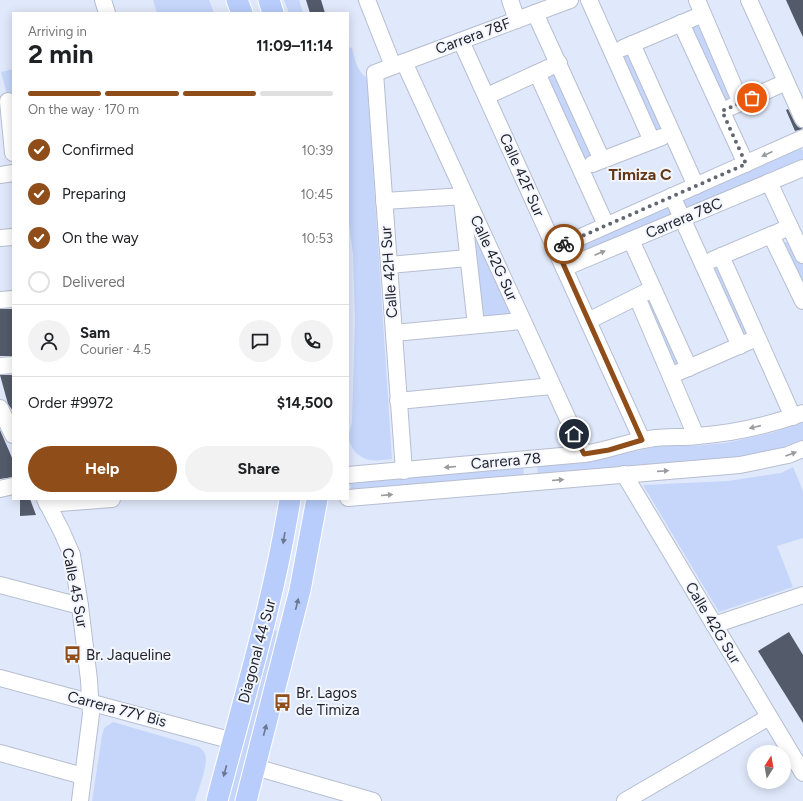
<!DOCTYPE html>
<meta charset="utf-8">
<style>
:root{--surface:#fff;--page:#f2f2f2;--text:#202124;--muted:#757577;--line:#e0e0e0;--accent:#8e4d19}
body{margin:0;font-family:Figtree,sans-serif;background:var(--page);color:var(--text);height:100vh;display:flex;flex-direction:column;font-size:15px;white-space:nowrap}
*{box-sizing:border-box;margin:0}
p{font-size:13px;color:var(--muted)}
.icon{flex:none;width:22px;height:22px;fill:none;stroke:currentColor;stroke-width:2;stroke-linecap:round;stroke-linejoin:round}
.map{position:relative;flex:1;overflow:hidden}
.details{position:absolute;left:12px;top:12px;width:337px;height:488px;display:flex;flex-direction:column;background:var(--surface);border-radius:0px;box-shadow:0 2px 10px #0003}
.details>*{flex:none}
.needle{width:26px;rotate:11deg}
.tools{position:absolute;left:747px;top:745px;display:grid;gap:8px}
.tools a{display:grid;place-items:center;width:44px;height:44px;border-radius:50%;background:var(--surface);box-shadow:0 2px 10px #0003;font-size:20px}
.pin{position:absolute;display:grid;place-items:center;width:34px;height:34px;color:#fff;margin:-17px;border:2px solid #fff;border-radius:50%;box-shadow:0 1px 4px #0007}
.courier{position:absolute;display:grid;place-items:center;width:40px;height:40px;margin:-20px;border:3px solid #8e4d19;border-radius:50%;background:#fff;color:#222;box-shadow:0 1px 5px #0007}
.overview em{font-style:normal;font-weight:700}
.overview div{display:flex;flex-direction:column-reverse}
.overview{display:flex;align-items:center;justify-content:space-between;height:68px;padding:0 16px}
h1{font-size:26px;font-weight:700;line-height:30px}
.bar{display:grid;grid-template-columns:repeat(4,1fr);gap:6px 4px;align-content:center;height:48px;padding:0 16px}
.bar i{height:5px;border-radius:3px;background:var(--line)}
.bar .current{background:var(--accent)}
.bar p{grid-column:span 4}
.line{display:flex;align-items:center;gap:10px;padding:0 16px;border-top:1px solid var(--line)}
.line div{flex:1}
.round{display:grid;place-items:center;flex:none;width:42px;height:42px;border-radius:21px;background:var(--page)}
ol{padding:0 16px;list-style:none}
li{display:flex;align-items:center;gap:12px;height:44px}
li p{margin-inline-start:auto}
li .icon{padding:4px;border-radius:50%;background:var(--accent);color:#fff;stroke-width:4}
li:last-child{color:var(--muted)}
li i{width:22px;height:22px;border:2px solid var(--line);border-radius:50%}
.button{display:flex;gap:8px;margin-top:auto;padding:8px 16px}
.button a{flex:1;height:46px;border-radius:24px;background:var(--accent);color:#fff;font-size:16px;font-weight:700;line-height:46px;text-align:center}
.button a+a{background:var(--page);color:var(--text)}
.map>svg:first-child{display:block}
.green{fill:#c5d6fa}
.building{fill:#535b6a}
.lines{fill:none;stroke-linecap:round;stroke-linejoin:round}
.minor-casing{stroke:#b6bed0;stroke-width:18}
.major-casing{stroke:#fff;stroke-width:23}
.minor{stroke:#fff;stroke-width:16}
.major{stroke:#b8cdfb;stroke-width:21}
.oneway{fill:#9a9b9e}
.oneway2{fill:#6b7792}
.done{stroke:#626772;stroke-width:4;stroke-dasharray:0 7.2}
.route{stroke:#8e4d19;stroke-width:5}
.labels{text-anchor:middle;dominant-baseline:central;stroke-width:4;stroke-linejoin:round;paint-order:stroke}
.street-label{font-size:15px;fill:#1e2128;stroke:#f3f6fe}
.poi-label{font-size:15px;fill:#1e2128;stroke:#f3f6fe;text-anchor:start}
.neighbourhood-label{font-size:16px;font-weight:bold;fill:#653815;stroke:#f3f6fe}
</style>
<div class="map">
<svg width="803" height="801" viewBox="0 0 803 801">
<rect width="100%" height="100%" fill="#e0e9fb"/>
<!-- green -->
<g class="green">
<polygon points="153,0 209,0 214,13 157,13"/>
<polygon points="284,0 299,0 303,13 289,13"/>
<polygon points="698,18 737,103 724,109 686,23"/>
<path d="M348 47 352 48C355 60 357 71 367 78L392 459C377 461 363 463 353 449 351 445 349 442 349 437 349 432 351 427 352 422L355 320 353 254 348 217Z"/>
<polygon points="630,47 668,132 656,138 618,52"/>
<polygon points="13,69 13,95 7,94 1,72"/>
<polygon points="556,71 595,156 582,161 544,76"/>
<polygon points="800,146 803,152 803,160 576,258 571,246"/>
<polygon points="468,215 512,317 478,321"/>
<polygon points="792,239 803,261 803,292 780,245"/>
<polygon points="721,265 750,330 738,336 709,271"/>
<polygon points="653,298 683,363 671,368 641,304"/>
<polygon points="803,422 803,440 783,451 743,459 621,466 538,475 537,464 605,458 659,446 692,446 726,443 771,433"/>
<polygon points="523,466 524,475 351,490 350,481"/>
<polygon points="793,467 803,491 803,538 777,546 793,587 719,612 643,485 728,481 781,473"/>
<polygon points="273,630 277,631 263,702 237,801 225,801"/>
<path d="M113 722 199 747C201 749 204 751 205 754 209 764 198 790 195 801H92L102 736 104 728Z"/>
</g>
<!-- building -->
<g class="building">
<polygon points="306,0 321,0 325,13 310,13"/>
<polygon points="786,0 803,0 803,37 794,18"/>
<polygon points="788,109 795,123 798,127 803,129 795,131 786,110"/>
<rect x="0" y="309" width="13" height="47"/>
<polygon points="0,375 13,375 13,411 8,404"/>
<polygon points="0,430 13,460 13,477 0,479"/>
<polygon points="20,499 30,499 36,515 20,516"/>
<polygon points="789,632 803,655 803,723 758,651"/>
</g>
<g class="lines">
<defs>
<g id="minor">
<polyline points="103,0 107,13"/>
<polyline points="367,0 393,66"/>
<polyline points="510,0 517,20"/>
<polyline points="589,0 652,141"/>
<polyline points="697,0 741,103"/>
<polyline points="749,0 803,119"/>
<polyline points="535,13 602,160"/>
<polyline points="681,23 746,164"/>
<polyline points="461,41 642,440"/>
<polyline points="632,44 696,186"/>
<polyline points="623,48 703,14"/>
<polyline points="404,62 584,454"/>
<polyline points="537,73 606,225"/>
<polyline points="487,96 559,63"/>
<polyline points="8,101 13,153"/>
<polyline points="731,107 786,82"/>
<polyline points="592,164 662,137"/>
<polyline points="0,175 13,173"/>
<polyline points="769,182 803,255"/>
<polyline points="672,196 740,346"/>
<polyline points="462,200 476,325"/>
<polyline points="384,201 465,196"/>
<polyline points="771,235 803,301"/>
<polyline points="0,238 13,237"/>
<polyline points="631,240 689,368"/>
<polyline points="556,248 803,138"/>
<polyline points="721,256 793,417"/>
<polyline points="712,260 790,227"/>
<polyline points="389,265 468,258"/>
<polyline points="564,268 803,168"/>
<polyline points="637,297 696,436"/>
<polyline points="0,300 13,299"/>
<polyline points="588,321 646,292"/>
<polyline points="394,333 522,321"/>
<polyline points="0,366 13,365"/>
<polyline points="679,372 750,341"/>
<polyline points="398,401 552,386"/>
<polyline points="0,408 13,435"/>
<polyline points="404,471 375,73 570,0"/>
<polyline points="624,474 803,773"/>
<path d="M348 475 584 454C606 451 627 442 649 439 666 436 682 438 698 436 734 433 770 425 803 413"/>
<polyline points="0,489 13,486"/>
<polyline points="348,498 740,465 788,455 803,449"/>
<polyline points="45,499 62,532 72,555 80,606 89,680 91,714 80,801"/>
<polyline points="47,504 112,499"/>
<polyline points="0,585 80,606"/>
<polyline points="714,625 803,595"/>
<polyline points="0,678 233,741"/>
<polyline points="0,753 83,776"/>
<polyline points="255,767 373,801"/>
<polyline points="625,801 769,717"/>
</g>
<g id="major">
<polyline points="237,0 242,13"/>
<polyline points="269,0 273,13"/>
<path d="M217 801C243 701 274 601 290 499"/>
<polyline points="246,801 300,590 317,499"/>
</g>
</defs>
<!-- minor casing -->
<use href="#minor" class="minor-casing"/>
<!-- major casing -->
<use href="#major" class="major-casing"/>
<!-- minor -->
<use href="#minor" class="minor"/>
<!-- major -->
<use href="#major" class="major"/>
</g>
<!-- one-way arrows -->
<defs><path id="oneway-solid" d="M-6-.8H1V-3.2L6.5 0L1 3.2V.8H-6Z"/></defs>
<g class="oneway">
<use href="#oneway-solid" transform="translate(767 154) rotate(156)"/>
<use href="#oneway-solid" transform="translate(600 253) rotate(-23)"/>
<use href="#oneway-solid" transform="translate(755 427) rotate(167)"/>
<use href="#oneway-solid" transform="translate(791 454) rotate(-20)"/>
<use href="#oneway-solid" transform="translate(450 467) rotate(175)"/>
<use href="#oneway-solid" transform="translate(663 471) rotate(-4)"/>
<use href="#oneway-solid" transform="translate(558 480) rotate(-5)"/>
<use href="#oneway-solid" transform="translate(387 495) rotate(-5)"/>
</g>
<g class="oneway2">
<use href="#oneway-solid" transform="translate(284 538) rotate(99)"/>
<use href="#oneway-solid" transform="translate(297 604) rotate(-76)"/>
<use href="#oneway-solid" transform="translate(265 730) rotate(-75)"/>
<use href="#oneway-solid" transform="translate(225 771) rotate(105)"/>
</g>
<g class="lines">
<!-- done -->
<polyline class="done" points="564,244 746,164 722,111 752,98"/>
<!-- route -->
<polyline class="route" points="564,244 556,248 642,440 609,450 584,454 574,434"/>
</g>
<!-- icons -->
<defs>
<symbol id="bus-bare" viewBox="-9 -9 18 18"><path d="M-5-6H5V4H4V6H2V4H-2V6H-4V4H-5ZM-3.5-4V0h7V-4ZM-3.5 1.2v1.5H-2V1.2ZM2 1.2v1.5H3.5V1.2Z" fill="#8e4d19" stroke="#f3f6fe" stroke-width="2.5" paint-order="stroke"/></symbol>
</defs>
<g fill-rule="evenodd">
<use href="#bus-bare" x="60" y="642" width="25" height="25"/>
<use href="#bus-bare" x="270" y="690" width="25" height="25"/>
</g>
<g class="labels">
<!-- street labels -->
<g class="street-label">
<text transform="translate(473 36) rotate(-20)">Carrera 78F</text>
<text transform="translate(522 175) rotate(66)">Calle 42F Sur</text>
<text transform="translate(684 218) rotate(-23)">Carrera 78C</text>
<text transform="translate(494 258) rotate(65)">Calle 42G Sur</text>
<text transform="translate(389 272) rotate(-94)">Calle 42H Sur</text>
<text transform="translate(506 461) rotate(-5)">Carrera 78</text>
<text transform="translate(75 588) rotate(79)">Calle 45 Sur</text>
<text transform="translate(713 623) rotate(59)">Calle 42G Sur</text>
<text transform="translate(257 651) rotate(-75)">Diagonal 44 Sur</text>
<text transform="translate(117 709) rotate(15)">Carrera 77Y Bis</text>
</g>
<!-- poi labels -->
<g class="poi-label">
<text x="86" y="655">Br. Jaqueline</text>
<text x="296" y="693">Br. Lagos<tspan x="296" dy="17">de Timiza</tspan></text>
</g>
<!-- neighbourhood labels -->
<g class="neighbourhood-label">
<text x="640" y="174">Timiza C</text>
</g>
</g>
</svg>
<div class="tools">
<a><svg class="needle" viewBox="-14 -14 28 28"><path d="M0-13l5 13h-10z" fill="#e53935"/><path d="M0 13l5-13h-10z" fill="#757577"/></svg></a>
</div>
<div class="pin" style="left:752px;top:98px;background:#ea580c"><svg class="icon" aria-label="bag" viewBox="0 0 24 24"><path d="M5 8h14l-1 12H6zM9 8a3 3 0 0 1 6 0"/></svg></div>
<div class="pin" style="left:574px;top:434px;background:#1f2937"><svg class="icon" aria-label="home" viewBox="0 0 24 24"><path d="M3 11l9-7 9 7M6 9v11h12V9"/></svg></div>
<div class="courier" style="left:564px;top:244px"><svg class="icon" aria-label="bike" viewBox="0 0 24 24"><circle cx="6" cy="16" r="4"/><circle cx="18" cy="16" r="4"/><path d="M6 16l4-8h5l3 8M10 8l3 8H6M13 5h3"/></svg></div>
<section class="details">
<div class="overview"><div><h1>2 min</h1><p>Arriving in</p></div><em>11:09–11:14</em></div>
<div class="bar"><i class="current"></i><i class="current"></i><i class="current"></i><i></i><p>On the way · 170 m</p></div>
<ol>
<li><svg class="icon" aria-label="check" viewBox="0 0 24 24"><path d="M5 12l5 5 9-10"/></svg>Confirmed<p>10:39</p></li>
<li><svg class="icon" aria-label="check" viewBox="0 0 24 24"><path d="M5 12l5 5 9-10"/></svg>Preparing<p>10:45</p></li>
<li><svg class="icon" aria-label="check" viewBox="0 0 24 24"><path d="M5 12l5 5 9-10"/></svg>On the way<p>10:53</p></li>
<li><i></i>Delivered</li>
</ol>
<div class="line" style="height:72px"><a class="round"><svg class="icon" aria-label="person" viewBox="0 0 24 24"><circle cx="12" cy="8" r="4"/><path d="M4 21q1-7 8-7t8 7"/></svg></a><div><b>Sam</b><p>Courier · 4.5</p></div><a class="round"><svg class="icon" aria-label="chat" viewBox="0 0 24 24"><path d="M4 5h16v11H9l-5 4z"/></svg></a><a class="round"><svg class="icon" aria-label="phone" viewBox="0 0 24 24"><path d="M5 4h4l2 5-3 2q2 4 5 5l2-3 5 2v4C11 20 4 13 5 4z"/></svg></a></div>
<div class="line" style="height:52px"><div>Order #9972</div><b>$14,500</b></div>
<div class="button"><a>Help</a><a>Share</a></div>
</section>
</div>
